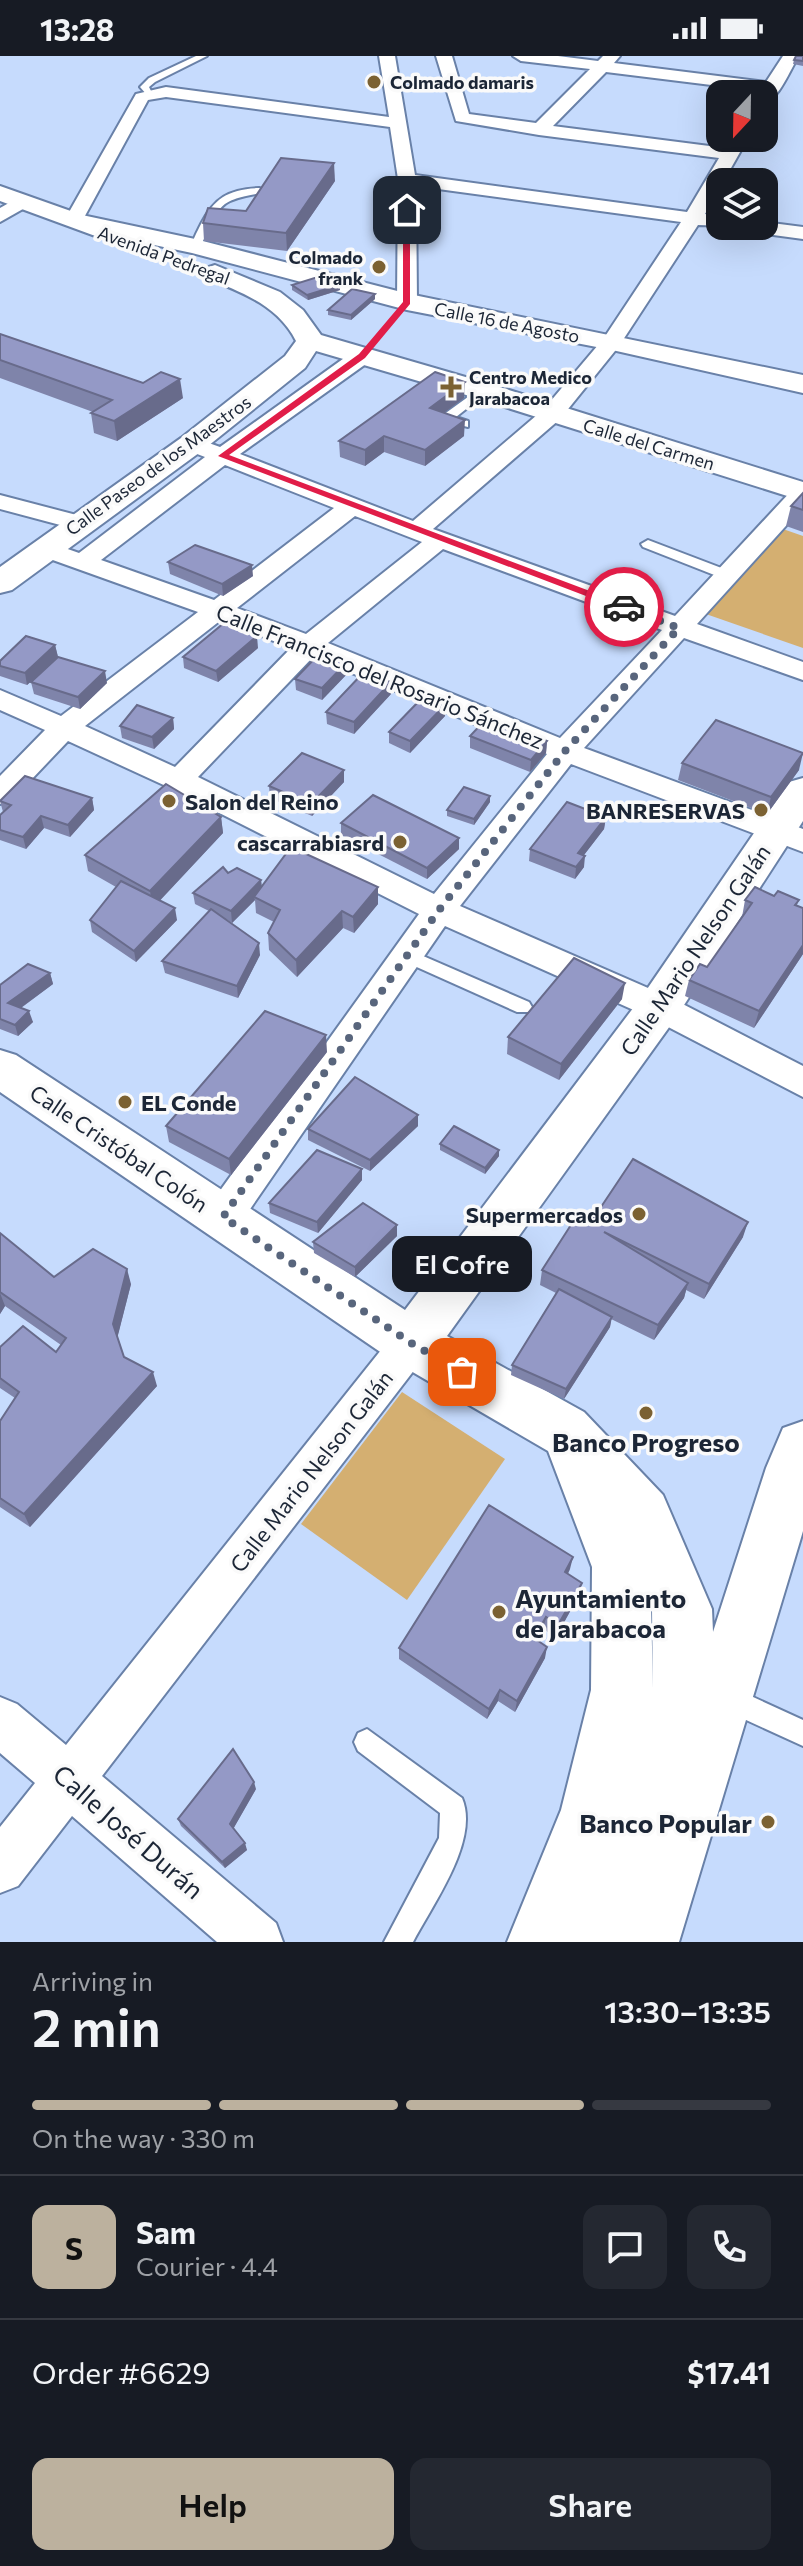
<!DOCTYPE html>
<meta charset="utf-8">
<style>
:root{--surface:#171b24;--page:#242831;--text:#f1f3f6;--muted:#9ea1a6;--line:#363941;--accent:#bcb19e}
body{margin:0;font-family:Commissioner,sans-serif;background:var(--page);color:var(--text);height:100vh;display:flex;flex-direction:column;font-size:30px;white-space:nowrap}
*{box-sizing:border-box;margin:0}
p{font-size:26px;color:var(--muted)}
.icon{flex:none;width:44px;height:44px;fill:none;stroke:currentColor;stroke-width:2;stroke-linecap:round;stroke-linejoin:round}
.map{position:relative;height:1886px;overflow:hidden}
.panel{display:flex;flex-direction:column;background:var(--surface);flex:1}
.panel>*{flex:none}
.needle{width:52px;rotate:202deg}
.tools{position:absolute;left:706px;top:24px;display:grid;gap:16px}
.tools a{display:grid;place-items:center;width:72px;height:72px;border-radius:16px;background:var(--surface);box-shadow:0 8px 32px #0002;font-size:40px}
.pin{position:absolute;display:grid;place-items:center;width:68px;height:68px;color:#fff;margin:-34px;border-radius:16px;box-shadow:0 4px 12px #0006}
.courier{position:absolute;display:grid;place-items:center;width:80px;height:80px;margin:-40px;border:6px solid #e11d48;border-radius:50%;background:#fff;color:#222;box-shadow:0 2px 10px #0007}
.bubble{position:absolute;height:56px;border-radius:16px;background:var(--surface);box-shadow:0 8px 32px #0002;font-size:26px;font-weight:600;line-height:56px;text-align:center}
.summary em{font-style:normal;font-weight:600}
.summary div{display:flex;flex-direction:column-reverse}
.summary{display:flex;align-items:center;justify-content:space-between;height:136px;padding:0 32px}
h1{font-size:52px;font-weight:600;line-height:60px}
.bar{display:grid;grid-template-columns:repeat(4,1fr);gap:12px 8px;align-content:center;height:96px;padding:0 32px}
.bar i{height:10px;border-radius:6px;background:var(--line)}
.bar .active{background:var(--accent)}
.bar p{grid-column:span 4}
.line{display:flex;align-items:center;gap:20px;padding:0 32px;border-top:2px solid var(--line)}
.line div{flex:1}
.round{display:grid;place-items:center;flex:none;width:84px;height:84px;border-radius:16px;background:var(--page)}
.cta{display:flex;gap:16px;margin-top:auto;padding:16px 32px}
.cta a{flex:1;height:92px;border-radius:16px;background:var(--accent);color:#111;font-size:32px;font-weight:600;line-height:92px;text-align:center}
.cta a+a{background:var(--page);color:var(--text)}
.status{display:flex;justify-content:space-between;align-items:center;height:56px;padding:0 40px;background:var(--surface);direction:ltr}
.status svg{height:22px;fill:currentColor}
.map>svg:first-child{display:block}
.green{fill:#d4af71}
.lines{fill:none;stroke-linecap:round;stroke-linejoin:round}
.lane-casing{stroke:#6981a8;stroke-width:4}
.street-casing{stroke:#6981a8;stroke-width:4}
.secondary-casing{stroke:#6981a8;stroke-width:4}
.lane{fill:#fff;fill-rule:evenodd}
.street{fill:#fff;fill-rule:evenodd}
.secondary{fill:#fff;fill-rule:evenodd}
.wall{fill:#7f84aa}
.shaded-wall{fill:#686b8b}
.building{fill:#9499c6;stroke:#686b8b;stroke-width:2}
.route{fill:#e11d48}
.done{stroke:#58657c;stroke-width:8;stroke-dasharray:0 14.4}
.poi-dot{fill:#7b6132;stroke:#fafafa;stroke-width:3}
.labels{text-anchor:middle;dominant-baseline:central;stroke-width:7;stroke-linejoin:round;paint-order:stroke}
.far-poi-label{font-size:18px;font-weight:bold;fill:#1c2636;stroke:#fafafa;text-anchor:start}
.far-street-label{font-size:18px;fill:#1c2636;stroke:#fafafa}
.street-label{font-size:22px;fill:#1c2636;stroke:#fafafa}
.poi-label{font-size:22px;font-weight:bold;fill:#1c2636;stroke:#fafafa;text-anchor:end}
.near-poi-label{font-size:26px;font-weight:bold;fill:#1c2636;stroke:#fafafa}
.near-street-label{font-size:26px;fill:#1c2636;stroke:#fafafa}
</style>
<div class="status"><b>13:28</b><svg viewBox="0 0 49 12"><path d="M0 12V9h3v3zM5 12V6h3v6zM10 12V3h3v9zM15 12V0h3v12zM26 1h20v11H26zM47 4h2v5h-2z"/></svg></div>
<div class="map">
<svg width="803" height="1886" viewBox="0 0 803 1886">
<rect width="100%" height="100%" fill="#c6dbfd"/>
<!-- green -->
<g class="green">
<polygon points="780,472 803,480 803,592 703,557"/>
<polygon points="402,1336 505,1403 407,1544 301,1468"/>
</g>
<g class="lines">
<defs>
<g id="lane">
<polygon points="196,0 207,0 155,26 149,31 153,39 147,39 140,31 149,22"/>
<path d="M259 132 262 133V137C211 145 223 152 199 192H191C192 185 197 176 201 168 214 142 229 133 259 132Z"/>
<polygon points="479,333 489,335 456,361 468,365 468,371 443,365 443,359"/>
<polygon points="648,484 732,516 734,519 727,523 722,522 643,491 641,488"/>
<polygon points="407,893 529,946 532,951 529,956 517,956 401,904 398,899"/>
<polygon points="729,1630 803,1664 803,1690 720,1652 716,1643 720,1634"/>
<path d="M367 1673 462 1742C480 1784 433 1848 413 1886H384L439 1782 440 1757 358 1695 354 1686 358 1677Z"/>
</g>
<g id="street">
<path d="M379 0H395L415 119 687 156 719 102 539 79 456 65 436 0H452L469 58 536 67 590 13 521 5 513 0H558L598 5 603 0H620L614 7 766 26 783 0H799C789 15 780 42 764 47V38H758L760 35 606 16 553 70 725 92 730 82H748L705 158 720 160V170H727L698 169 619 290 560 363 433 473 675 560 794 432 803 430V451L697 568 803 606V624L684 582 584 692 803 773V796L571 708 460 850 671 942 803 1010V1041L647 960 445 870 237 1172 223 1177 209 1172 204 1161 209 1150 419 858 168 731 68 685 11 745 0 748V720L45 674 0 654V634L61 660 198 556 36 498 32 493 36 488 45 485 79 497 205 401 184 393 180 388 184 383 192 381 220 391 354 295 362 294 373 300 370 305 240 398 413 465 544 353 604 282 681 166 416 130 417 246 407 252 397 246 398 123 390 71 166 41 148 44 80 169H66L64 165 136 38 166 31 389 61ZM225 409 334 452 214 544 101 504ZM355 460 422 486 306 578 237 552ZM443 493 662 574 560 682 328 587ZM221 564 291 592 175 711 85 670ZM313 601 547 698 434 838 198 721Z"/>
<polygon points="23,139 32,145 30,149 0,166 0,152"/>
<polygon points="764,166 803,171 803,183 751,176 742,170 764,170"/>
<polygon points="0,439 88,462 91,467 88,472 79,474 0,453"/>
<polygon points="411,1269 425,1274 431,1287 425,1300 102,1720 276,1867 283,1886 217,1886 72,1760 18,1830 0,1837 0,1771 35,1727 0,1697 0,1641 17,1648 66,1689 397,1274"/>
</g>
<g id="secondary">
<polygon points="0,130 82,159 195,183 409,238 803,319 803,337 612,294 407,254 192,197 107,179 98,181 0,145"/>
<path d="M215 209 280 236 303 254 321 279 493 329 803 426V445L473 341 316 295 305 312 203 394 12 534 0 537V511L181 382 285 300 296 285C278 249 241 236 206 222L202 217 206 212Z"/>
<path d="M803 722V765L675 963 447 1280 584 1356 663 1439 712 1553 713 1576 766 1412 783 1372 803 1365V1475L679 1886H507L561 1754 591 1634 592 1511 548 1395 392 1304 0 1036V994L16 999 405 1254 643 939 789 726ZM651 1550 652 1553 653 1633Z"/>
</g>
</defs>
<!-- lane casing -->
<use href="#lane" class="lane-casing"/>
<!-- street casing -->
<use href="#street" class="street-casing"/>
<!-- secondary casing -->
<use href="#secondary" class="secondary-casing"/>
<!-- lane -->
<use href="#lane" class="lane"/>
<!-- street -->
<use href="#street" class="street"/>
<!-- secondary -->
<use href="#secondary" class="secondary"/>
</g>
<!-- wall -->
<g class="wall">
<polygon points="803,0 803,10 793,8 794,4"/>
<polygon points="335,125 287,195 204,185 203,167 246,155"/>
<polygon points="292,229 340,234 308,244 292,234"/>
<polygon points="375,243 351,264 328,259 328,254"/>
<polygon points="0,278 183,342 117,385 94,377 91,357 93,356 0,322"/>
<polygon points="464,342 444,357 464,380 425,410 384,396 365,410 340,401 339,385"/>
<polygon points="803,437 803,476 786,470 791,450"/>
<polygon points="168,506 253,520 223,540 170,518"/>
<polygon points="55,589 58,601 27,629 0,620 0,605"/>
<polygon points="258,592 218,626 184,612 183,601"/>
<polygon points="347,618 322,644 296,634 295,623"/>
<polygon points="31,626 107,627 80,653 34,638"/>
<polygon points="391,638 354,678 327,668 326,656"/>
<polygon points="446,648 445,660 410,697 389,687 389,676"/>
<polygon points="173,662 174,673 154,693 122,682 120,670"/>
<polygon points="470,680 547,685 546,697 530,716 470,692"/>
<polygon points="682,707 799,714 767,758 678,724"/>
<polygon points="344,714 344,726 312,760 270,742 269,730"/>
<polygon points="92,742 94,754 70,781 44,772 26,793 0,784 0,759 3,756 0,745"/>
<polygon points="490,746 474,769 447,760 447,754"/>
<polygon points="221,761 223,777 160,844 177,864 136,906 92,876 90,864 116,831 88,815 85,799"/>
<polygon points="606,761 604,773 584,799 584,811 575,823 529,805 530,793"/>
<polygon points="341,767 459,793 427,823 341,779"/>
<polygon points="228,817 261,824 262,831 378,831 378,848 354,877 343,872 297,921 269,894 268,877 274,866 256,857 255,844 232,867 226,863 260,899 238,942 165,917 162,905 209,855 195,848 193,837"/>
<polygon points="774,840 799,844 797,849 803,852 803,898 754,972 685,940 689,924 707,911 742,861 745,844"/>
<polygon points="50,917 53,928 21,952 33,966 18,980 0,973 0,929"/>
<polygon points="622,943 559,1024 507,998 508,981"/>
<polygon points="327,996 231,1119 169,1086 166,1070"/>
<polygon points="418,1059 418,1070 370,1115 308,1084 308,1073"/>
<polygon points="440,1088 499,1100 485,1118 440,1094"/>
<polygon points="362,1113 362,1124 318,1177 270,1157 269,1147"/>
<polygon points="397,1169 397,1180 355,1221 314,1197 313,1186"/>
<polygon points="589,1169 743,1181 704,1243 686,1234 684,1242 654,1284 611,1263 610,1271 564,1343 511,1319 512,1309 556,1237 540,1229 542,1214"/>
<polygon points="0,1177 54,1221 131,1228 117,1282 124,1301 157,1330 30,1471 0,1451 0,1365 15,1342 0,1332 0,1291 56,1296 61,1289 5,1250 0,1258"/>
<polygon points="570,1513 568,1518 579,1539 556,1581 543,1573 537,1584 545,1602 515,1656 498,1645 487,1663 399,1603 399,1592"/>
<polygon points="256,1733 233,1773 247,1794 225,1812 181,1770 178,1763"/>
</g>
<!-- shaded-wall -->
<g class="shaded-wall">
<polygon points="334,107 335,125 287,195 286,177"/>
<polygon points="340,229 340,234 308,244 307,239"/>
<polygon points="375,238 375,243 351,264 351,259"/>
<polygon points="180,323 183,342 117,385 114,365"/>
<polygon points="465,326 464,342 429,368 430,352"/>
<polygon points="465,364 464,380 425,410 425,394"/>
<polygon points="384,380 384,396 365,410 365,394"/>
<polygon points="252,509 253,520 223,540 222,528"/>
<polygon points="257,580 258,592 218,626 216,615"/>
<polygon points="55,589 58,601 27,629 25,617"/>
<polygon points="347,606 347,618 322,644 322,632"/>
<polygon points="105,615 107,627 80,653 78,641"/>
<polygon points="391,626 391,638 354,678 354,666"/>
<polygon points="446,648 445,660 410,697 410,685"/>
<polygon points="173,662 174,673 154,693 152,681"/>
<polygon points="547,685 546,697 530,716 531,704"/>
<polygon points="803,697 799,714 767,758 771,741"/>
<polygon points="344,714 344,726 312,760 311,748"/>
<polygon points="490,740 490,746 474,769 474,763"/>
<polygon points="92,742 94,754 70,781 68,769"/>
<polygon points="41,760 44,772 26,793 23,781"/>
<polygon points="221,761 223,777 153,852 150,835"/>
<polygon points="606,761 604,773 577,808 578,797"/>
<polygon points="459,782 459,793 427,823 427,812"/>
<polygon points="585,800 584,811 575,823 576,811"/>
<polygon points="261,824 262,836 254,841 255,844 232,867 231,855"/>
<polygon points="378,831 378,848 354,877 353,861"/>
<polygon points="175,852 177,864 136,906 134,895"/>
<polygon points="342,855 343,872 297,921 296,904"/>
<polygon points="259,887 260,899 238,942 237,930"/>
<polygon points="803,889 803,898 754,972 759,955"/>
<polygon points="50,917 53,928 11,959 8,947"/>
<polygon points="625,927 622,943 559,1024 561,1008"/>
<polygon points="29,955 33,966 18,980 15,969"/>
<polygon points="326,979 327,996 231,1119 229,1103"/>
<polygon points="418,1059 418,1070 370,1115 370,1104"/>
<polygon points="499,1094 499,1100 485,1118 485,1112"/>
<polygon points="362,1113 362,1124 318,1177 317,1166"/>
<polygon points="748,1166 743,1181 704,1243 709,1228"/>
<polygon points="397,1169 397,1180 355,1221 355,1211"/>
<polygon points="127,1213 131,1228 117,1283 113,1268"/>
<polygon points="688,1227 684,1242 654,1284 658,1269"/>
<polygon points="0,1237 5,1250 0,1258"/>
<polygon points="612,1261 610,1271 564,1343 566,1333"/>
<polygon points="153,1316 157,1330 30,1471 24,1458"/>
<polygon points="573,1501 570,1513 562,1528 565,1516"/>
<polygon points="582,1527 579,1539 556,1581 558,1569"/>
<polygon points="546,1561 543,1573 532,1593 534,1582"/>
<polygon points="547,1591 545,1602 515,1656 517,1645"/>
<polygon points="500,1634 498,1645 487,1663 489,1653"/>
<polygon points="254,1726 256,1733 232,1775 230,1768"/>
<polygon points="245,1787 247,1794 225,1812 222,1806"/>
</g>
<!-- building -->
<g class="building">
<polygon points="796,0 803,0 803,5 794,4"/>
<polygon points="281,102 334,107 286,177 203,167 208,152 246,155"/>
<polygon points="324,219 340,229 307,239 292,229"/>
<polygon points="352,233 375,238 351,259 328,254"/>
<polygon points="0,278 143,327 161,316 180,323 114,365 91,357 112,344 0,304"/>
<polygon points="435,316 465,326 430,352 465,364 425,394 384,380 365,394 339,385"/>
<polygon points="803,437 803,454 791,450"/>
<polygon points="195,489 252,509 222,528 168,506"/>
<polygon points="224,567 257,580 216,615 183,601"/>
<polygon points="26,580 55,589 25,617 0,610 0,605"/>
<polygon points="320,597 347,606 322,632 295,623"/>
<polygon points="58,601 105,615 78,641 31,626"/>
<polygon points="363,617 391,626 354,666 326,656"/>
<polygon points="423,641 446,648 410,685 389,676"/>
<polygon points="137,649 173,662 152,681 120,670"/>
<polygon points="487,662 547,685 531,704 470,680"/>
<polygon points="716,664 803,697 771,741 682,707"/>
<polygon points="302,697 344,714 311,748 269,730"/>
<polygon points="25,720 92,742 68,769 41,760 23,781 0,774 0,759 11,749 0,745"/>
<polygon points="166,728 221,761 150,835 85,799"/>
<polygon points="464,731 490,740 474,763 447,754"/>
<polygon points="373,739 459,782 427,812 341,767"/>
<polygon points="567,746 606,761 578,797 585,800 576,811 530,793"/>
<polygon points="291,791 378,831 353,861 342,855 296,904 268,877 280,854 254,841"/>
<polygon points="223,811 228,817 237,812 261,824 231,855 193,837"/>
<polygon points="121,825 175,852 134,895 90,864"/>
<polygon points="755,831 774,840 778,835 799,844 795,849 803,852 803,889 759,955 689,924 700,908 707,911 752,847 745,844"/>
<polygon points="211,853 259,887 237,930 162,905"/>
<polygon points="574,902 625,927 561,1008 508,981"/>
<polygon points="28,908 50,917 8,947 29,955 15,969 0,963 0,929"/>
<polygon points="265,955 326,979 229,1103 166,1070"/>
<polygon points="355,1021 418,1059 370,1104 308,1073"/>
<polygon points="454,1070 499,1094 485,1112 440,1088"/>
<polygon points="317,1094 362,1113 317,1166 269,1147"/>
<polygon points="633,1103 748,1166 709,1228 604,1176 688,1227 658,1269 542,1214 576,1161 589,1169"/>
<polygon points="363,1147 397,1169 355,1211 313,1186"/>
<polygon points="0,1177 54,1221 93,1193 127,1213 113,1268 124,1301 153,1316 24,1458 0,1442 0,1365 19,1336 0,1322 0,1291 23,1270 56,1296 66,1282 0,1236"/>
<polygon points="559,1233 612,1261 566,1333 512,1309"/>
<polygon points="489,1449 573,1501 565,1516 582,1527 558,1569 546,1561 534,1582 547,1591 517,1645 500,1634 489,1653 399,1592"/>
<polygon points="233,1693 254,1726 230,1768 245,1787 222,1806 178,1763"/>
</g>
<!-- route -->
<polygon class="route" points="407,152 410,154 410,248 365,302 229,399 627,549 627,553 620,553 218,400 359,298 403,246 403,154"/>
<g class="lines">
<!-- done -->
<polyline class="done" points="462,1316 411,1287 223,1161 439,854 565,695 679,572 624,551"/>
</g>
<!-- markers -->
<g class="poi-dot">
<circle cx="374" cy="26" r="8"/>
<circle cx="379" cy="211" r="8"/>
<path d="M447 319h8v8h8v8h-8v8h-8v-8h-8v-8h8z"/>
<circle cx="169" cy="745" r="8"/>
<circle cx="761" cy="754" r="8"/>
<circle cx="400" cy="786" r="8"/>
<circle cx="125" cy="1046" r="8"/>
<circle cx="639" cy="1158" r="8"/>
<circle cx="646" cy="1357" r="8"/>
<circle cx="499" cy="1556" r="8"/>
<circle cx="768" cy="1766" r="8"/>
</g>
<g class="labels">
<!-- far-poi labels -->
<g class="far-poi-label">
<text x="390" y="26">Colmado damaris</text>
<text x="363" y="201" text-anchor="end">Colmado<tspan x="363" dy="21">frank</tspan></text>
<text x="469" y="321">Centro Medico<tspan x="469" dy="21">Jarabacoa</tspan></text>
</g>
<!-- far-street labels -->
<g class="far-street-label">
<text transform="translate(164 199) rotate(20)">Avenida Pedregal</text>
<text transform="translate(507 266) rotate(11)">Calle 16 de Agosto</text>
<text transform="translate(649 388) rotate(17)">Calle del Carmen</text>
<text transform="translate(158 409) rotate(-36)">Calle Paseo de los Maestros</text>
</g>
<!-- street labels -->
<g class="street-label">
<text transform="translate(380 620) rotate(22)">Calle Francisco del Rosario Sánchez</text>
<text transform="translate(695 894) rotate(-56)">Calle Mario Nelson Galán</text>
<text transform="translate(119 1092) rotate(34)">Calle Cristóbal Colón</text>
<text transform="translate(311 1415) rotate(-52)">Calle Mario Nelson Galán</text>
</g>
<!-- poi labels -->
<g class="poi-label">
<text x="185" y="745" text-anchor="start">Salon del Reino</text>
<text x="745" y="754">BANRESERVAS</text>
<text x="384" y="786">cascarrabiasrd</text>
<text x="141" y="1046" text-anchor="start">EL Conde</text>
<text x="623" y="1158">Supermercados</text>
</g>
<!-- near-poi labels -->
<g class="near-poi-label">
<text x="646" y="1385">Banco Progreso</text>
<text x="515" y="1541" text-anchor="start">Ayuntamiento<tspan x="515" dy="30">de Jarabacoa</tspan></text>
<text x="752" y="1766" text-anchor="end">Banco Popular</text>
</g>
<!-- near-street labels -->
<g class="near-street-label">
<text transform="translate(129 1775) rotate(41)">Calle José Durán</text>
</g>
</g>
</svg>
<div class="tools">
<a><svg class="needle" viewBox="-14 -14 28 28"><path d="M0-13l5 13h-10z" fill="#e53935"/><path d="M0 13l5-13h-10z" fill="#9ea1a6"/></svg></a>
<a><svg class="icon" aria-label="layers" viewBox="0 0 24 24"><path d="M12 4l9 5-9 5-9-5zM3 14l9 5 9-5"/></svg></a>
</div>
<div class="pin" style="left:462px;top:1316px;background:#ea580c"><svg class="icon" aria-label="bag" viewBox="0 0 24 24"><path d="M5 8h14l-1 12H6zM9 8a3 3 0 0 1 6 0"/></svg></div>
<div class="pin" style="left:407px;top:154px;background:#1f2937"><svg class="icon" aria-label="home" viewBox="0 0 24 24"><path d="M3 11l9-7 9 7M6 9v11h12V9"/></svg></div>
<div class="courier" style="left:624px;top:551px"><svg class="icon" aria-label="car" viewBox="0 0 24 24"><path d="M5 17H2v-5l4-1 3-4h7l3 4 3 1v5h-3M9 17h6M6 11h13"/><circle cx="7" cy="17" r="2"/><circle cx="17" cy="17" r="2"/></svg></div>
<div class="bubble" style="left:392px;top:1180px;width:140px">El Cofre</div>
</div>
<section class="panel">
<div class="summary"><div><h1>2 min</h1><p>Arriving in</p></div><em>13:30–13:35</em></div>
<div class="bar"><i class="active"></i><i class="active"></i><i class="active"></i><i></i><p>On the way · 330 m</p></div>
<div class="line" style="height:144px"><b class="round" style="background:var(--accent);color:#111">S</b><div><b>Sam</b><p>Courier · 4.4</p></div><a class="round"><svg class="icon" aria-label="chat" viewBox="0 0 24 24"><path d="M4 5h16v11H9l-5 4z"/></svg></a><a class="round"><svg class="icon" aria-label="phone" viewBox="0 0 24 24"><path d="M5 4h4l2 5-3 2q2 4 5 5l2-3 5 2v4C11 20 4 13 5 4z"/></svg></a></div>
<div class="line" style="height:104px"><div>Order #6629</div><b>$17.41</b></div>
<div class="cta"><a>Help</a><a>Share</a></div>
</section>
